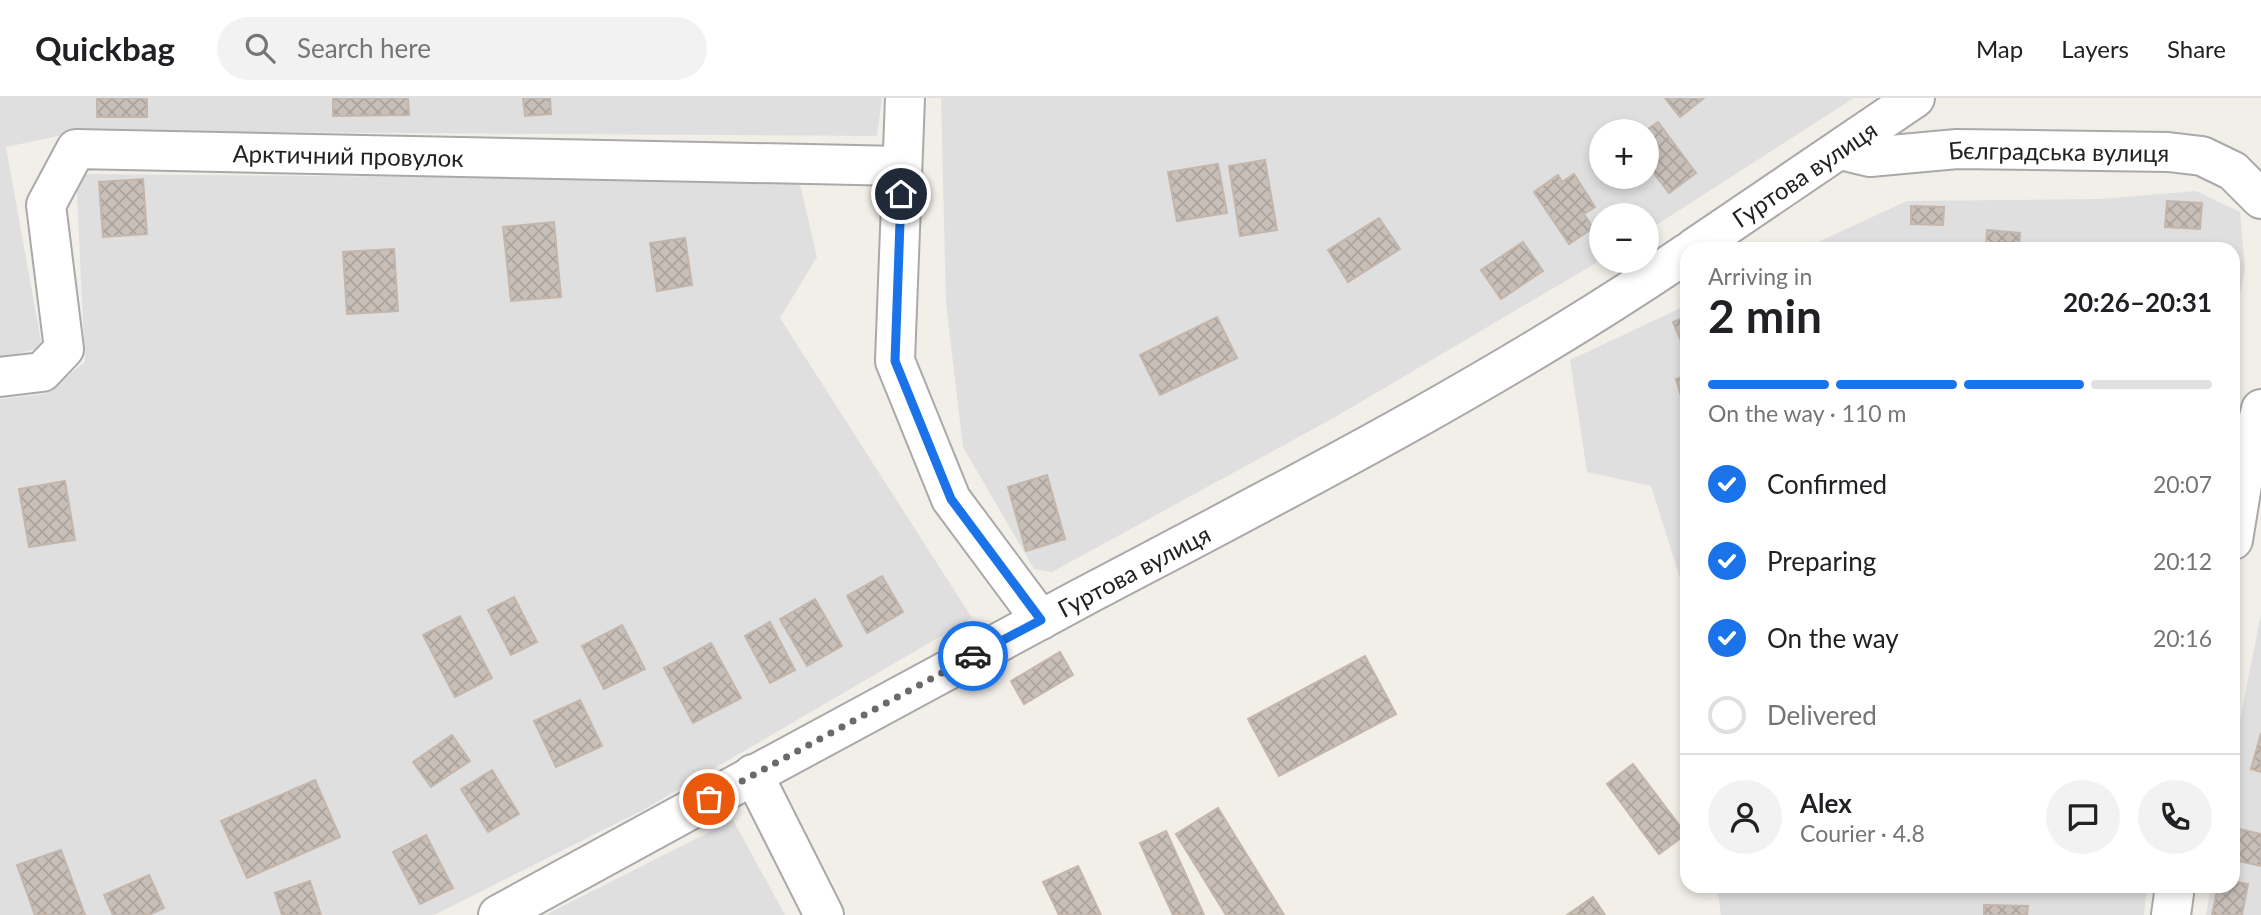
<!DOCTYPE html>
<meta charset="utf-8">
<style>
:root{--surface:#fff;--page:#f2f2f2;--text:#202124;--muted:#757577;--line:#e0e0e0;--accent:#1a73e8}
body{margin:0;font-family:Lato,sans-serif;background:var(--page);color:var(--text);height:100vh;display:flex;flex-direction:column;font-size:26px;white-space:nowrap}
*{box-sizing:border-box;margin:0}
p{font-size:23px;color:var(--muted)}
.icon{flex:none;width:38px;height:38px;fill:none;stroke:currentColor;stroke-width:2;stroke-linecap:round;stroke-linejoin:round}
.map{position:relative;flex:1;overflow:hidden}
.side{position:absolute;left:1680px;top:144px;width:560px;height:651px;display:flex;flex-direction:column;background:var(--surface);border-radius:21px;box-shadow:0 4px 10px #0003}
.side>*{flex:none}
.buttons{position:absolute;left:1589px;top:21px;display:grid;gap:14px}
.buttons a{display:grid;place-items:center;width:70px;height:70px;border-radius:50%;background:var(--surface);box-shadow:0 4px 10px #0003;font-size:35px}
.pin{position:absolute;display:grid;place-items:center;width:60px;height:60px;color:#fff;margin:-30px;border:4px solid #fff;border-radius:50%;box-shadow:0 2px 7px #0007}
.courier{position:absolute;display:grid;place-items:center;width:70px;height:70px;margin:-35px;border:5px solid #1a73e8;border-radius:50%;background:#fff;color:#222;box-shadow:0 2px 9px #0007}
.headline em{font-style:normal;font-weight:700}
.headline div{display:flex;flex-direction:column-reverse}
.headline{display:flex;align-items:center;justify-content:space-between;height:119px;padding:0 28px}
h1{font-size:46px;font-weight:700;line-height:52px}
.bar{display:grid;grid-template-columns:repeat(4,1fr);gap:10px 7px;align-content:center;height:84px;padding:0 28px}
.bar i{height:9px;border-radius:5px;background:var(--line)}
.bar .selected{background:var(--accent)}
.bar p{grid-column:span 4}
.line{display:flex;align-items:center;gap:18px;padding:0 28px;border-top:2px solid var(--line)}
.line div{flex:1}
.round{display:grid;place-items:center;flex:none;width:74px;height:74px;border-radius:37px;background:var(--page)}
ol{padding:0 28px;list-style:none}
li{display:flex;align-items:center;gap:21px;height:77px}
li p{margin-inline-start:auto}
li .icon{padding:7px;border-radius:50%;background:var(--accent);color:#fff;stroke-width:4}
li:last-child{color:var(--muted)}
li i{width:38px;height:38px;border:4px solid var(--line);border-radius:50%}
header{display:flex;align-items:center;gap:42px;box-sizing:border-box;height:98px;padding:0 35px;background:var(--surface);border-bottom:2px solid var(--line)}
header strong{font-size:33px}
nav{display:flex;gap:38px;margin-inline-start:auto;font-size:24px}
.search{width:490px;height:63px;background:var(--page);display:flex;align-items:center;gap:18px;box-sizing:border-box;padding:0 24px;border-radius:38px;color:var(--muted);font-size:26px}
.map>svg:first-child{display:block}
.residential{fill:#e0dfdf;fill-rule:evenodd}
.building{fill:url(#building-cross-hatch);stroke:#c4b6ab;stroke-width:2}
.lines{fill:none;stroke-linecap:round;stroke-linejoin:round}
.minor-casing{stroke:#a9a9a9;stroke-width:42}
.minor{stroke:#fff;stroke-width:38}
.done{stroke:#6b6a68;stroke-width:7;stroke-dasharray:0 12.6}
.route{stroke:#1a73e8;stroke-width:9}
.labels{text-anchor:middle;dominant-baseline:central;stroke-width:5;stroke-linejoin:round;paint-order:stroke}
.street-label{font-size:24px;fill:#222;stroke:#fff}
</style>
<header>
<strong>Quickbag</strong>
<div class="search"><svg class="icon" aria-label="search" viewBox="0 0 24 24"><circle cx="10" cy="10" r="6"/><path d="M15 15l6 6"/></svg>Search here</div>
<nav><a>Map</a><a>Layers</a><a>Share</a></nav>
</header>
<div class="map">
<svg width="2261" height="817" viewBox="0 0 2261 817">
<defs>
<pattern id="building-cross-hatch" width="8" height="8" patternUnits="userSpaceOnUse" patternTransform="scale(1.75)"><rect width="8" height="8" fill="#c7bfb8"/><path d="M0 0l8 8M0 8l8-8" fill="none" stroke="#aba49e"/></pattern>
</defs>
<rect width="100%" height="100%" fill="#f2efe9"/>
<!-- residential -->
<g class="residential">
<polygon points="0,0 882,0 877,38 82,33 6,49 42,249 0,261"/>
<path d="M941 0H1854L1647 133V117H1601V162L1337 318 1052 474 1034 471 963 349 946 205ZM1601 33H1647V79H1601Z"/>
<polygon points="76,76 799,82 817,159 780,220 972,520 643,712 434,817 0,817 0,301 45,296 85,264"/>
<polygon points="2196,93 2240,114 2245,171 2233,233 2233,150 1805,150 1907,103 2101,101"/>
<polygon points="1687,207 1687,502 1651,388 1587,374 1570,262"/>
<polygon points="2261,516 2261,817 2206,817 2211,788 2233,788 2233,657"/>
<polygon points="733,722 785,817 546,817 551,814"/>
<polygon points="1717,788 2147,788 2144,817 1721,817"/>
</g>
<!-- building -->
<g class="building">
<rect x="97" y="0" width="50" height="19"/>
<polygon points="333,0 408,0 409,17 333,18"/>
<polygon points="523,0 550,0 551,16 525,18"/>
<polygon points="1665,0 1704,0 1680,19"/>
<polygon points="1658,24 1696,75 1669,95 1647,66 1645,33"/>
<polygon points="1265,62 1277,132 1240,138 1229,68"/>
<polygon points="1218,66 1227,115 1177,123 1168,74"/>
<polygon points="1574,76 1595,109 1584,116 1593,130 1569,146 1534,94 1558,77 1562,84"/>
<polygon points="143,81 147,136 103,139 99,84"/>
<polygon points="2167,103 2202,105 2200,131 2165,129"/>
<polygon points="1911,108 1944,109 1943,127 1911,126"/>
<polygon points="1379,120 1400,151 1348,184 1328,152"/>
<polygon points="554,124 561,199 511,203 503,129"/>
<polygon points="1987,132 2020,135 2019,150 1986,150"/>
<polygon points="685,140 692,187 657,193 650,145"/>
<polygon points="1523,144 1543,173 1501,201 1481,172"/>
<polygon points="1919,145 1944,146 1943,150 1919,150"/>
<polygon points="394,151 398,213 347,216 343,154"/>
<polygon points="1687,218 1687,257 1673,224"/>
<polygon points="1217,219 1237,260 1160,297 1140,257"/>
<polygon points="1687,277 1687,307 1684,308 1676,281"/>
<polygon points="1047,377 1065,441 1026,453 1008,389"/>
<polygon points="65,383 75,442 29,449 19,391"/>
<polygon points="882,478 903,514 867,535 847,498"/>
<polygon points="514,499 537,544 511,557 488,512"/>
<polygon points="815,501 842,548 807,568 780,521"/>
<polygon points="460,518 492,580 455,599 423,537"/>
<polygon points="770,524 795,572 770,585 745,538"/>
<polygon points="622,527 645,571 604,591 582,548"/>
<polygon points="711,545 741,600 693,625 664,570"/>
<polygon points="1060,554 1073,577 1024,606 1011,583"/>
<polygon points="1365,558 1396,616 1279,678 1248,621"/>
<polygon points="580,602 602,648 556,669 534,623"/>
<polygon points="2261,635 2261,674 2251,671"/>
<polygon points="452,637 470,663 431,689 413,664"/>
<polygon points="1633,666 1686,736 1659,756 1607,686"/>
<polygon points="492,672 519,716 488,734 461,691"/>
<polygon points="315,682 340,739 247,780 221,723"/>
<polygon points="1218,710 1284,817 1226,817 1176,736"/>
<polygon points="2239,731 2261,736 2261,768 2233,762"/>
<polygon points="1166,733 1204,817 1173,817 1140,745"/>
<polygon points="426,737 453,790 420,806 393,754"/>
<polygon points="61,752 85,817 35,817 17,767"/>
<polygon points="1078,768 1101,817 1059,817 1043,784"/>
<polygon points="149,777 164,810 149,817 113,817 104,797"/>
<polygon points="310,783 321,817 282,817 275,795"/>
<polygon points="2233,783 2248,786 2242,817 2212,817 2218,788 2233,788"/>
<polygon points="1593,799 1605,817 1567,817"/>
<polygon points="1984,807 2028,808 2027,817 1984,817"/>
</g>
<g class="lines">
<defs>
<g id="minor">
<polyline points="905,0 895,263 951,401 1041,522"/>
<path id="s1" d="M1841 52 1870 59 1957 51 2168 54 2202 58 2233 73 2261 101"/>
<path id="s2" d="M1694 150 1915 0"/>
<path id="s3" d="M0 279 42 274 64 251 46 107 76 51 902 68"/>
<polyline points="2233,442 2242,387 2261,311"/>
<polyline points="753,676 824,817"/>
<path id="s4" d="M498 817C692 711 886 604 1081 500 1286 392 1494 286 1687 155"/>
<polyline points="2171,817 2175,788"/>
</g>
</defs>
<!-- minor casing -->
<use href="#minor" class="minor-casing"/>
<!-- minor -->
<use href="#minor" class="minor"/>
</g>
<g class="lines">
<!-- done -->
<polyline class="done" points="709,701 973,558"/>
<!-- route -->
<polyline class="route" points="901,96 895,263 951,401 1041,522 973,558"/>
</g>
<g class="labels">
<!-- street labels -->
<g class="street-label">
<text stroke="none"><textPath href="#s1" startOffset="219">Бєлградська вулиця</textPath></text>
<text stroke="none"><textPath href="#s3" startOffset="555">Арктичний провулок</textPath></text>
<text stroke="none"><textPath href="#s2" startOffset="133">Гуртова вулиця</textPath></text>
<text stroke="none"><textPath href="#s4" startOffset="723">Гуртова вулиця</textPath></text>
</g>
</g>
</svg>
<div class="buttons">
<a>+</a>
<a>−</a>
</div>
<div class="pin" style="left:709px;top:701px;background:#ea580c"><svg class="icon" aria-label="bag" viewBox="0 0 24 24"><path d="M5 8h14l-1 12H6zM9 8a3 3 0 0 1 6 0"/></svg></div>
<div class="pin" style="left:901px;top:96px;background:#1f2937"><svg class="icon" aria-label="home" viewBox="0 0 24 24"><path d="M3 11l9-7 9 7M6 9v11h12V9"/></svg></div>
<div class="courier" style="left:973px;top:558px"><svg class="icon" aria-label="car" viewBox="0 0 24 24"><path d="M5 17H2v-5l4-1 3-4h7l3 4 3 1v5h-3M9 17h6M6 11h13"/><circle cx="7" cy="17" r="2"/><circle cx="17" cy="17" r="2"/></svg></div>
<section class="side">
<div class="headline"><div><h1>2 min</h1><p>Arriving in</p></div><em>20:26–20:31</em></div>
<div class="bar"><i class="selected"></i><i class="selected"></i><i class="selected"></i><i></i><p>On the way · 110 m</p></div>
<ol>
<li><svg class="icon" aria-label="check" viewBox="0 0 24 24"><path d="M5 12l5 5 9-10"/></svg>Confirmed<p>20:07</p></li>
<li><svg class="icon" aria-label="check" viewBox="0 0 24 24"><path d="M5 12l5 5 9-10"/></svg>Preparing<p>20:12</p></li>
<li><svg class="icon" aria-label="check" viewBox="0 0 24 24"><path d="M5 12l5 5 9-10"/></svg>On the way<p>20:16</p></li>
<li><i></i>Delivered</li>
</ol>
<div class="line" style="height:126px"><a class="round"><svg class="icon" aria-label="person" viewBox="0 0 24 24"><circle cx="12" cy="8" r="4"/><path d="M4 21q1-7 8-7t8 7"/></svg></a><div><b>Alex</b><p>Courier · 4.8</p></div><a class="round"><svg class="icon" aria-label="chat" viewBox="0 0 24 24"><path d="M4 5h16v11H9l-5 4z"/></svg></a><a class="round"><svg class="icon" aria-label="phone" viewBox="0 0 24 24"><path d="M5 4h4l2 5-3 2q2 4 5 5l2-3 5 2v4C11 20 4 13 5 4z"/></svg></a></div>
</section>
</div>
